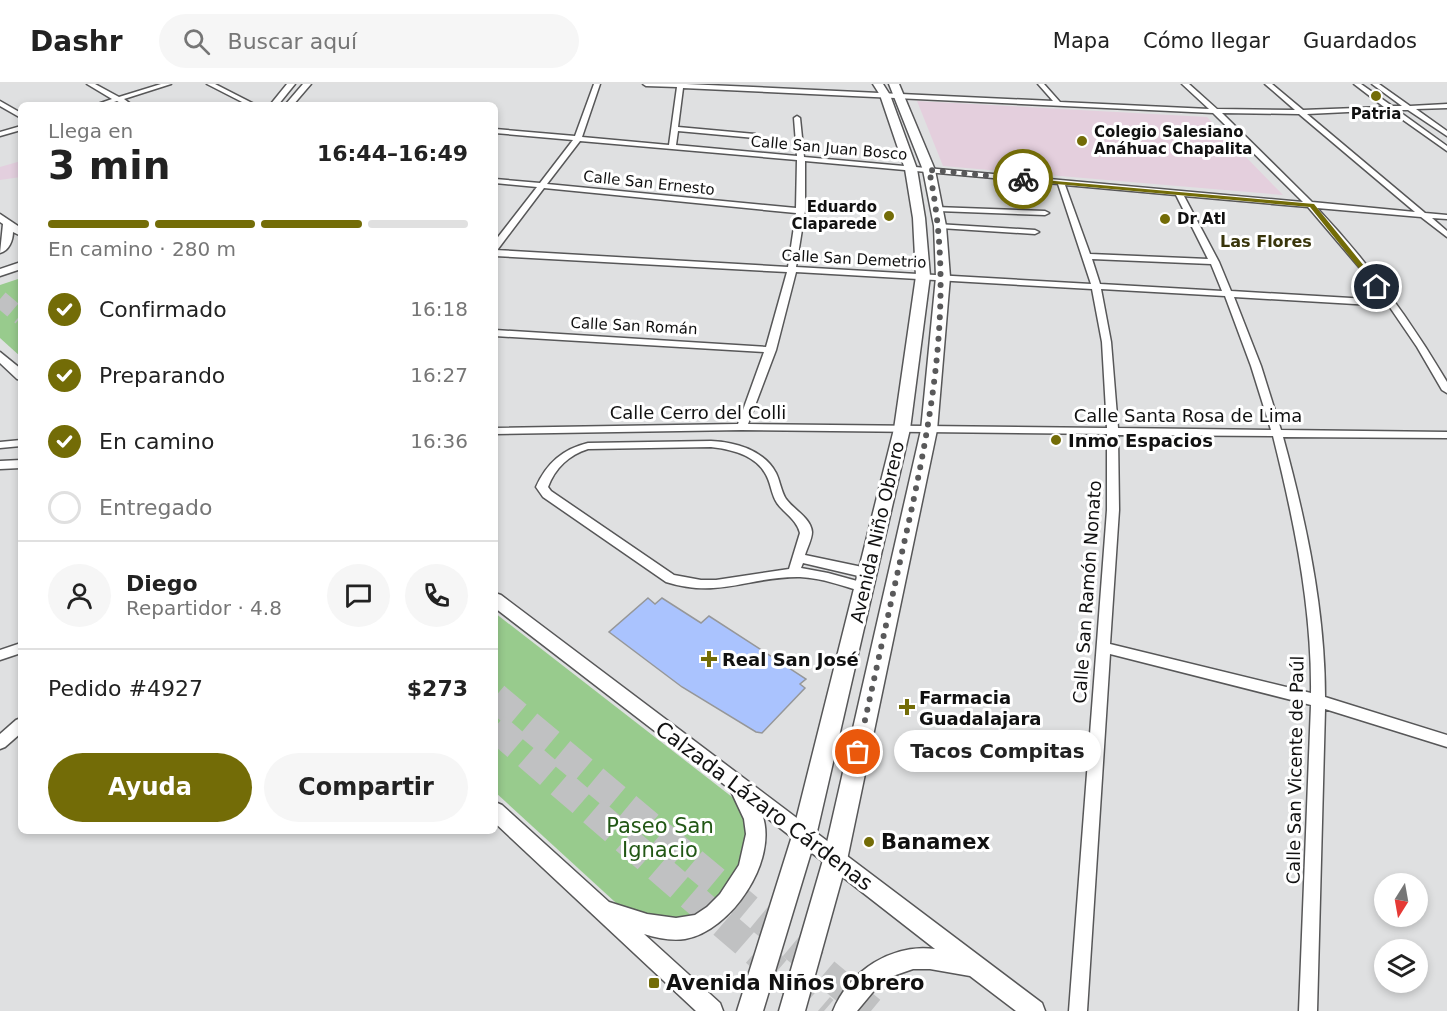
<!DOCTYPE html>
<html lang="es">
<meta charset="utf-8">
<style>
:root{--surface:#fff;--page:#f6f6f6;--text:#222;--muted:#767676;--line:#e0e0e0;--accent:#736c07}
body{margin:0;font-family:"DejaVu Sans",sans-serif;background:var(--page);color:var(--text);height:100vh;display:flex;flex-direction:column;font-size:22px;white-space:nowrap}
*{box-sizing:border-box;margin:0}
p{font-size:20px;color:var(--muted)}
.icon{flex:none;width:33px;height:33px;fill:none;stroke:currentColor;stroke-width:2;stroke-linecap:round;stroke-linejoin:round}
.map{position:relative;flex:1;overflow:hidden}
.panel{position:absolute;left:18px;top:18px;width:480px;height:732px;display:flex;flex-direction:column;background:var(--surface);border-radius:9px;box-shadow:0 3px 9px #0003}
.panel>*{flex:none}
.needle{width:39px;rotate:191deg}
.tools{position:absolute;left:1374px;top:789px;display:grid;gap:12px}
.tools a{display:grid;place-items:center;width:54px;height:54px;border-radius:50%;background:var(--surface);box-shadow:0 3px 9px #0003;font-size:30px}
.pin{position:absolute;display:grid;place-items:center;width:51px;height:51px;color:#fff;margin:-26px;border:3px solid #fff;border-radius:50%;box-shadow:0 2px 6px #0007}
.courier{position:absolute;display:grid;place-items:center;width:60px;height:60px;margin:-30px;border:4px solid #736c07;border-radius:50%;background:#fff;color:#222;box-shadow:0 2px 8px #0007}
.bubble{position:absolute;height:42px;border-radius:21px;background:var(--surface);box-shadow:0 3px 9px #0003;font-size:20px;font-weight:700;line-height:42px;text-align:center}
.overview em{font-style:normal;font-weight:700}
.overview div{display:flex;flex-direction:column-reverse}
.overview{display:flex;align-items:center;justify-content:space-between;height:102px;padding:0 30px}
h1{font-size:39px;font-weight:700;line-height:45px}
.bar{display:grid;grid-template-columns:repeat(4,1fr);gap:9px 6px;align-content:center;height:72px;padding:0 30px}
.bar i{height:8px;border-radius:4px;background:var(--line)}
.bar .selected{background:var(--accent)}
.bar p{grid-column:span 4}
.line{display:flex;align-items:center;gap:15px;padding:0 30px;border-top:2px solid var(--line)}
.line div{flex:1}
.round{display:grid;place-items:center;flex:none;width:63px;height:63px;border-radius:32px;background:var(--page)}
ol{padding:0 30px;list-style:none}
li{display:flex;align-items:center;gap:18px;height:66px}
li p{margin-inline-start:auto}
li .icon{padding:6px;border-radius:50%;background:var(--accent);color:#fff;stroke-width:4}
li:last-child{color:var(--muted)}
li i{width:33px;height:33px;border:3px solid var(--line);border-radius:50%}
.action{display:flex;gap:12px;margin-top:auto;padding:12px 30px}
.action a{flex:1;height:69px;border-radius:36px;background:var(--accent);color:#fff;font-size:24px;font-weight:700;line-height:69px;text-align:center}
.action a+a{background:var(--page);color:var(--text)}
header{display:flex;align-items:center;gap:36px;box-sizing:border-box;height:84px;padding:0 30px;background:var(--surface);border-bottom:2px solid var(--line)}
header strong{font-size:28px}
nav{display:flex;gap:33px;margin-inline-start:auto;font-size:21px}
.search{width:420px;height:54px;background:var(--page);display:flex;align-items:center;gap:15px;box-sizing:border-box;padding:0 21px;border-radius:33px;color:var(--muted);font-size:22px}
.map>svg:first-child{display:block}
.commercial{fill:#e3cfde}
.education{fill:#e4cfdd}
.green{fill:#98cb8d}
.building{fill:#aac3fe;stroke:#969798;stroke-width:1.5}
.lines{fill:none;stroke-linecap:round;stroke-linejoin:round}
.motorway-tunnel-far1{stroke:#c0c1c2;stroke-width:17;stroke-dasharray:17 9;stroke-linecap:butt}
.motorway-tunnel{stroke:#c0c1c2;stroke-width:29;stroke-dasharray:29 14;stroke-linecap:butt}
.minor-casing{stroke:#575758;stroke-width:3}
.tertiary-casing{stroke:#575758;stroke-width:3}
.secondary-casing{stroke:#575758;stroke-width:3}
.minor{fill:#fff;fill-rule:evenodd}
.tertiary{fill:#fff;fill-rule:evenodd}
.secondary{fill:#fff;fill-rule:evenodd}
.route{fill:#736c07}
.done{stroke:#59595a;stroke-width:6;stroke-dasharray:0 10.8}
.poi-dot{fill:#736c07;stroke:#fff;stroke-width:2}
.labels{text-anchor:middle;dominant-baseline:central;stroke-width:6;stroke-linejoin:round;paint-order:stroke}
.far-poi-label{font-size:15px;font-weight:bold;fill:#111;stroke:#fff;text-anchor:start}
.far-street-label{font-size:15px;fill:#111;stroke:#fff}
.far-neighbourhood-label{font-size:16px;font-weight:bold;fill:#39350b;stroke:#fff}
.street-label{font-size:18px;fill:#111;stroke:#fff}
.poi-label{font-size:18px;font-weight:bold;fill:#111;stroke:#fff;text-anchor:start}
.near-street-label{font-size:21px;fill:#111;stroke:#fff}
.near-park-label{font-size:21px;fill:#225715;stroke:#fff}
.near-poi-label{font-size:21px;font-weight:bold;fill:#111;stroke:#fff;text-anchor:start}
</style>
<header>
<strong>Dashr</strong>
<div class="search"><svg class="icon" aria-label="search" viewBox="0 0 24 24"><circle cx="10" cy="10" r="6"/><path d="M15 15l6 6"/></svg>Buscar aquí</div>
<nav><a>Mapa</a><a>Cómo llegar</a><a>Guardados</a></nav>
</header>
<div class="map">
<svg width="1447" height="927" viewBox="0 0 1447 927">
<rect width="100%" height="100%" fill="#dfe0e1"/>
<!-- commercial -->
<polygon class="commercial" points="21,77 21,93 0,96 0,83"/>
<!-- education -->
<polygon class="education" points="917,17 1207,33 1283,111 943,82"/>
<!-- green -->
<g class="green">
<polygon points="21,194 21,273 0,254 0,201"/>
<polygon points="495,529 736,716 749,741 748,773 711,826 683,837 627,829 495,708"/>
</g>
<!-- building -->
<polygon class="building" points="648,514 655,520 662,514 701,539 709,532 806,595 800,600 805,604 762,649 756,648 682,603 609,548"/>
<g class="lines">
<!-- motorway-tunnel-far1 -->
<polyline class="motorway-tunnel-far1" points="0,215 21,233"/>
<!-- motorway-tunnel -->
<g class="motorway-tunnel">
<polyline points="495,613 871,927"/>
<polyline points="495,643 824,927"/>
</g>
<defs>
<g id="minor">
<polygon points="87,0 95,0 119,13 161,0 171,0 124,15 132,21 124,21 117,17 105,21 95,21 112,15"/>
<polygon points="207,0 215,0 256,21 248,21"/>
<path d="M594 0H600L582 53 669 61 677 3 646 2 643 0H686L1053 17 1038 0H1044L1060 18 1209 25 1182 0H1189L1217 25 1295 26 1265 0H1272L1303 26 1384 23 1354 0H1361L1392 22H1402L1372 0H1379L1410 22 1447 20V24L1416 25 1447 47V52L1408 26H1397L1447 62V67L1389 26 1307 30 1425 129 1447 131V135L1432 134 1447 147V153L1421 133 1317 124C1367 177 1410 235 1447 298V309L1442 306 1417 263 1389 222 1234 213 1261 282 1281 346 1447 348V354L1283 353C1306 437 1325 525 1325 613L1447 651V663L1325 625 1317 927H1299L1311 621 1110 570 1087 927H1069L1107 426V350L742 346 495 350V344L738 340 764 268 495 252V246L766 263 787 188 495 172V166L788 183 796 129 544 104 498 165H495V157L537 103 495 99V95L540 99 573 56 495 49V45L575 52ZM683 4 1213 29 1303 118 804 73 800 34 797 32 794 34 797 72 676 61 678 47 755 54 758 52 755 50 678 43ZM1222 29 1299 30 1415 128 1312 118ZM580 57 797 76 796 124 547 100ZM805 77 1058 100 1091 200 796 183 805 127ZM1065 101 1176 111 1208 175 1090 170ZM1184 112 1308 123 1359 183 1385 216 1231 207 1219 178ZM1092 175 1211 180 1222 207 1100 200ZM796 188 1092 205 1102 258 1107 344 748 340 776 266ZM1101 205 1225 212 1251 282 1271 346 1118 344 1111 258ZM1118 351 1273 352C1294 436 1312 523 1311 609L1110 560 1119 426Z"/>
<polygon points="0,17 21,29 21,34 0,22"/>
<polygon points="21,42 21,46 0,52 0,48"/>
<polygon points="935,123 1045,127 1049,129 1045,131 938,127 935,127"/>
<polygon points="937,140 1035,146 1039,148 1035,150 940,144 937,144"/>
<polygon points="21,356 21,362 0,364 0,358"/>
<path d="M711 357C735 358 764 366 776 389 780 397 781 407 786 415 794 426 811 434 812 448 812 455 807 464 805 471L867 484 871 486 873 489 871 492 867 494 803 479 801 484 828 489 868 500 870 503 868 506 864 508C843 502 822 494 800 493 750 492 720 515 666 498L543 413 536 403C547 379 563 365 588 359ZM711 363C730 365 755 371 765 389 771 398 771 410 777 419 785 430 797 436 800 449L789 485 716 496H701L674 491 551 407 548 403C555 384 569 371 588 365Z"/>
<polygon points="21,376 21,384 0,385 0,377"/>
<polygon points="21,559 21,569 0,576 0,566"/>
<polygon points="21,634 21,649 5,663 0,665 0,650 16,636"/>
</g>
<g id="tertiary">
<polygon points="287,0 295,0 278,21 270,21"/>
<polygon points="303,0 311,0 293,21 285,21"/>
<path d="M0 130 21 144V152L13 148C13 156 9 167 0 169L3 140 0 138Z"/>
<polygon points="21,178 21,185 0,192 0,185"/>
<polygon points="0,268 21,285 21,296 17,295 0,279"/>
<path d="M495 509 501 511 1042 919 1045 927H1016L970 892 930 885H913L890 893 877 903 857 927H833C849 887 892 859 935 865L762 730C779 776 731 847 685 855 671 857 657 854 644 850L720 919 723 927H696L495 739V718L502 721 609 818 647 830 676 834 695 831 707 823 720 810 739 781 746 750 744 735 730 705 495 524Z"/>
</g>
<g id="secondary">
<polygon points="873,0 883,0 890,11 917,85 925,134 930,192 910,345 816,752 763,927 737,927 792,752 894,345 916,192 913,134 905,85 880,11"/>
<polygon points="889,0 899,0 935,86 946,142 950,193 937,346 847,776 805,927 779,927 823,776 921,346 936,193 934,142 923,86"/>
</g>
</defs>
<!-- minor casing -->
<use href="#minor" class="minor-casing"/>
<!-- tertiary casing -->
<use href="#tertiary" class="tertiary-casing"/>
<!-- secondary casing -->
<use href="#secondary" class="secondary-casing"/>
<!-- minor -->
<use href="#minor" class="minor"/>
<!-- tertiary -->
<use href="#tertiary" class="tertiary"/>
<!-- secondary -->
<use href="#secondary" class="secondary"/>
</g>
<!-- route -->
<polygon class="route" points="1021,94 1314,120 1381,203 1375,204 1310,123 1023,97"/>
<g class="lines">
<!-- done -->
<path class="done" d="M858 668C873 600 888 532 903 464 931 340 956 212 929 86L1023 95"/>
</g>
<!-- markers -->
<g class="poi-dot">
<circle cx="1376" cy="12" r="6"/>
<circle cx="1082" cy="57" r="6"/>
<circle cx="889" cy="132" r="6"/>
<circle cx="1165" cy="135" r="6"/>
<circle cx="1056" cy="356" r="6"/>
<path d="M706 566h6v6h6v6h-6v6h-6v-6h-6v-6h6z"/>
<path d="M904 614h6v6h6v6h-6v6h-6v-6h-6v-6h6z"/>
<circle cx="869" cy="758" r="6"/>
<rect x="648" y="893" width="12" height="12" rx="3"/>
</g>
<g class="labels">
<!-- far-poi labels -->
<g class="far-poi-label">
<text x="1376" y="30" text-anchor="middle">Patria</text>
<text x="1094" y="48">Colegio Salesiano<tspan x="1094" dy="17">Anáhuac Chapalita</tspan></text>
<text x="877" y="123" text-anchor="end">Eduardo<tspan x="877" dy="17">Claparede</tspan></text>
<text x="1177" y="135">Dr Atl</text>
</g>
<!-- far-street labels -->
<g class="far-street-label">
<text transform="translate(829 64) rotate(5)">Calle San Juan Bosco</text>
<text transform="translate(649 99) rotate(6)">Calle San Ernesto</text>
<text transform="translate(854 175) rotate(3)">Calle San Demetrio</text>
<text transform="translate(634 242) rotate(3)">Calle San Román</text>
</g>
<!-- far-neighbourhood labels -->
<g class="far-neighbourhood-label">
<text x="1266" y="157">Las Flores</text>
</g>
<!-- street labels -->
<g class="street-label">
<text x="698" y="328">Calle Cerro del Colli</text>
<text x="1188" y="331">Calle Santa Rosa de Lima</text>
<text transform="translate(877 448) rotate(-77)">Avenida Niño Obrero</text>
<text transform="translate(1087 508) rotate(-86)">Calle San Ramón Nonato</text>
<text transform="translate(1295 686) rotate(-89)">Calle San Vicente de Paúl</text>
</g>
<!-- poi labels -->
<g class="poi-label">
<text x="1068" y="356">Inmo Espacios</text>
<text x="722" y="575">Real San José</text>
<text x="919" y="613">Farmacia<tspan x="919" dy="21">Guadalajara</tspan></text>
</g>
<!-- near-street labels -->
<g class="near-street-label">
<text transform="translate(764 722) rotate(37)">Calzada Lázaro Cárdenas</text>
</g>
<!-- near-park labels -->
<g class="near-park-label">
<text x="660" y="742">Paseo San<tspan x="660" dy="24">Ignacio</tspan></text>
</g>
<!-- near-poi labels -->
<g class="near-poi-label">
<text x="881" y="758">Banamex</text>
<text x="666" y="899">Avenida Niños Obrero</text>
</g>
</g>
</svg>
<div class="tools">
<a><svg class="needle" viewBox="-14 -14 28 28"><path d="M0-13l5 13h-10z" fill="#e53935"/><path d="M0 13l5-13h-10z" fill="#767676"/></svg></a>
<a><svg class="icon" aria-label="layers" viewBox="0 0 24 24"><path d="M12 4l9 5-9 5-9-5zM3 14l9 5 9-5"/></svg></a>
</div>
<div class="pin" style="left:858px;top:668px;background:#ea580c"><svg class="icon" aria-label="bag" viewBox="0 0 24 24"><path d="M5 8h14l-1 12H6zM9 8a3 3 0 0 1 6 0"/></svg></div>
<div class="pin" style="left:1377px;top:203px;background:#1f2937"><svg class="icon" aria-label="home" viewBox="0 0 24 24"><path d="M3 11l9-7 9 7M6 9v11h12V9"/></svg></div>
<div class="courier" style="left:1023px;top:95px"><svg class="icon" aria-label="bike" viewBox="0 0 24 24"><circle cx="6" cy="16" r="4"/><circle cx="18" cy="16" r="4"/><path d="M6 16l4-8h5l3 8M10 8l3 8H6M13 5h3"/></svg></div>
<div class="bubble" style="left:894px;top:646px;width:207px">Tacos Compitas</div>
<section class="panel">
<div class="overview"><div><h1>3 min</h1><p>Llega en</p></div><em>16:44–16:49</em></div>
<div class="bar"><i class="selected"></i><i class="selected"></i><i class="selected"></i><i></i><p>En camino · 280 m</p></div>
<ol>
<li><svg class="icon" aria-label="check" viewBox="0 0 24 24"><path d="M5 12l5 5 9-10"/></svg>Confirmado<p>16:18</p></li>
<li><svg class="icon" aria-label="check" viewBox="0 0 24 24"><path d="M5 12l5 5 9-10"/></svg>Preparando<p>16:27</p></li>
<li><svg class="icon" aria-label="check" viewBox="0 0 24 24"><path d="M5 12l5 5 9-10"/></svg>En camino<p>16:36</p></li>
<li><i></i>Entregado</li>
</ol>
<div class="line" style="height:108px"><a class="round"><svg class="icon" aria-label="person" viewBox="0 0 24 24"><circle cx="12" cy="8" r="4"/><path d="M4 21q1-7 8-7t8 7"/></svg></a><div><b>Diego</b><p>Repartidor · 4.8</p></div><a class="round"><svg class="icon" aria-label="chat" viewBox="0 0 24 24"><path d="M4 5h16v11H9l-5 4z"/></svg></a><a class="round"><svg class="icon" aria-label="phone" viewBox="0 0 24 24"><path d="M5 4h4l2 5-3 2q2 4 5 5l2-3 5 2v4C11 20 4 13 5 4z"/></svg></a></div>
<div class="line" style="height:78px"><div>Pedido #4927</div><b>$273</b></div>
<div class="action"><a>Ayuda</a><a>Compartir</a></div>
</section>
</div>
